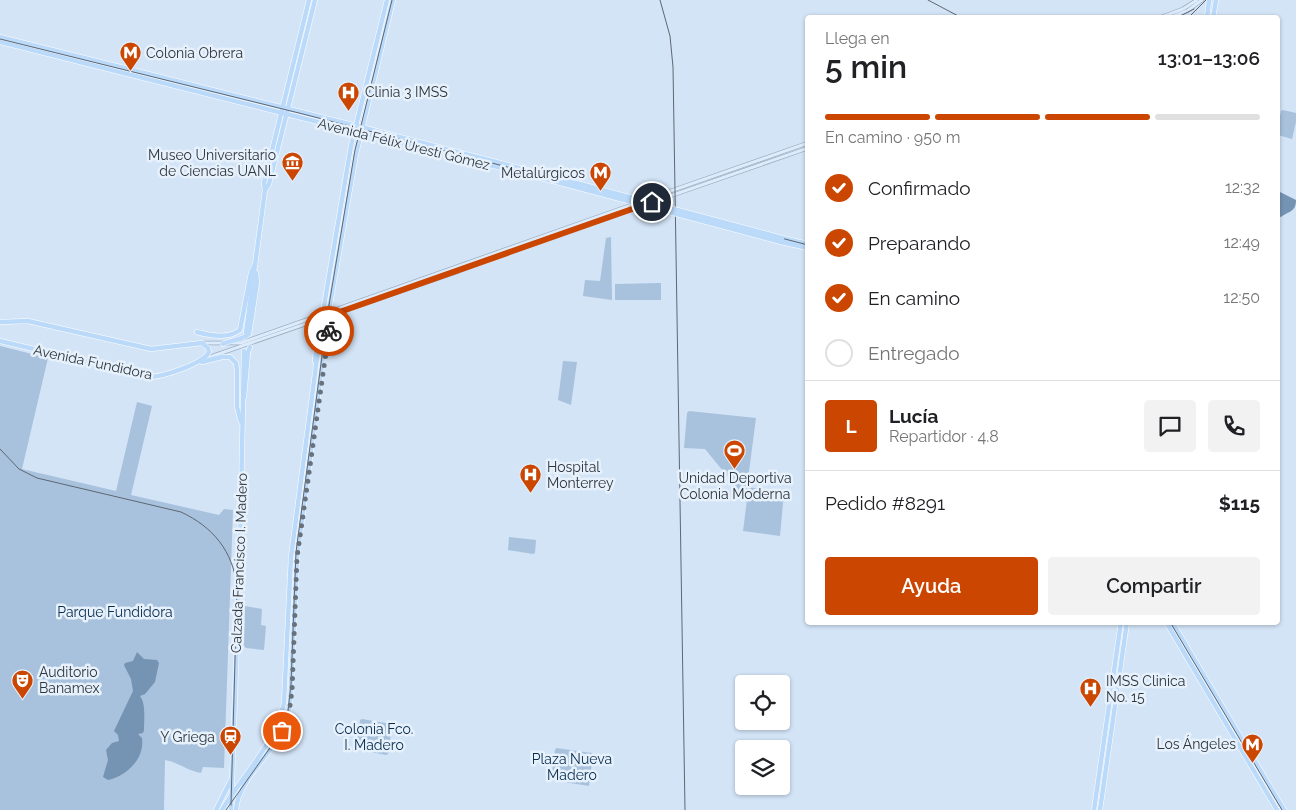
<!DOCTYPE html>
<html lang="es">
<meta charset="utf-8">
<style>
:root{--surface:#fff;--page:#f2f2f2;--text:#202124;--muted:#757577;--line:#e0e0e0;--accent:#cb4600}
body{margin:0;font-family:Raleway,sans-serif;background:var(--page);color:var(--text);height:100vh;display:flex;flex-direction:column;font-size:19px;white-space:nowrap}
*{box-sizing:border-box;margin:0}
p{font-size:16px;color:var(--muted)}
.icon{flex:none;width:28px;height:28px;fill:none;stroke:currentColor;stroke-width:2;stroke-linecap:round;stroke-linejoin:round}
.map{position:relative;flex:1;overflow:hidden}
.sheet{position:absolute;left:805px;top:15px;width:475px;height:610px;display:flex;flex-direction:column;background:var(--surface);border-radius:5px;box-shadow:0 1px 4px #0004}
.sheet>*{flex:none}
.fabs{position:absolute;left:735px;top:675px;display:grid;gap:10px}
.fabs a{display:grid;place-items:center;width:55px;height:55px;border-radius:5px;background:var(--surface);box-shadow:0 1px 4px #0004;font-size:25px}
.pin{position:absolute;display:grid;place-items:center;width:42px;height:42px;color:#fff;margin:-21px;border:2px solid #fff;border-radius:50%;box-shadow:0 1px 5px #0007}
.courier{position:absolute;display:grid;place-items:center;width:50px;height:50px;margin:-25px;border:4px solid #cb4600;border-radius:50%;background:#fff;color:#222;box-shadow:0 1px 6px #0007}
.headline em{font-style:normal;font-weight:600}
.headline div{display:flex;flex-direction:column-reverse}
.headline{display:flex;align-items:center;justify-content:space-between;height:85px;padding:0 20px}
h1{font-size:32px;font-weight:600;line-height:38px}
.bar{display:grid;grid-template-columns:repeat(4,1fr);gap:8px 5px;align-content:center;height:60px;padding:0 20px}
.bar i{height:6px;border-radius:4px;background:var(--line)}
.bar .on{background:var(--accent)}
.bar p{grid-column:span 4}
.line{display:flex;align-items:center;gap:12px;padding:0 20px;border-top:1px solid var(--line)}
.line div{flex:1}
.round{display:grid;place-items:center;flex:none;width:52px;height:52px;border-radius:5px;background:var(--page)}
ol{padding:0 20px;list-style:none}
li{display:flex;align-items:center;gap:15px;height:55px}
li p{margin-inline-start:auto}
li .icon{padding:5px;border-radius:50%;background:var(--accent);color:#fff;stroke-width:4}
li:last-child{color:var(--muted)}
li i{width:28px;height:28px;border:2px solid var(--line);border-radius:50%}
.button{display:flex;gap:10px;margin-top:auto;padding:10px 20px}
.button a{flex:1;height:58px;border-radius:5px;background:var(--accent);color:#fff;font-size:20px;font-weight:600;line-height:58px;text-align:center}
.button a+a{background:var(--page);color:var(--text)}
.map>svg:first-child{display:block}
.green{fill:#a8c1dc}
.water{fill:#7593b3}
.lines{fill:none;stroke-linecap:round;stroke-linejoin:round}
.secondary-casing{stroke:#9cacbe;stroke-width:4.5}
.primary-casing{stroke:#fff;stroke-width:5.5}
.secondary{stroke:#ddecfc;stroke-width:3}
.primary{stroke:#bbdafa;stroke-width:4.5}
.rail{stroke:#5e6772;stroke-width:1}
.primary-bridge-casing{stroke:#fff;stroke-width:5.5;stroke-linecap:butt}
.primary-bridge{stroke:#bbdafa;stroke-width:4.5}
.done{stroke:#68727d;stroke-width:5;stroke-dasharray:0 9}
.route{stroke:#cb4600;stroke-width:6}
.labels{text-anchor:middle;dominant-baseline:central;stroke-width:5;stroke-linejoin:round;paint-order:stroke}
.poi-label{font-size:14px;fill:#2e353c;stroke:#e6f1fc;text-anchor:start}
.street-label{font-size:14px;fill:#2e353c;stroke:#e6f1fc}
.park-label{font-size:14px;fill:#092c4d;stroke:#e6f1fc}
</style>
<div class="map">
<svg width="1296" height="810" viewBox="0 0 1296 810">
<rect width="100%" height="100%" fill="#d3e4f7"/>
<!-- green -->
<g class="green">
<polygon points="1283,110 1296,113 1296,122 1292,139 1278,135 1278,126 1281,111"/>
<polygon points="611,237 612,300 583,296 585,280 600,281 606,238"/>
<polygon points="661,283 661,300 615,300 615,284"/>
<path d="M0 346 48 358 22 469 116 491 137 402 152 406 131 495 219 515 224 509 233 510 224 768 203 767 201 773C188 771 178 762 165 760L164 810H0Z"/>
<polygon points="563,361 577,362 571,405 558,400"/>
<polygon points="689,411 756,418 747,487 784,492 780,536 743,531 747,500 705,449 684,448 687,413"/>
<polygon points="509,537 536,540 535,553 533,554 508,550"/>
<polygon points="245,606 262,609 261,625 266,626 264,650 246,648 244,646"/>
<polygon points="362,719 391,724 392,726 388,754 386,755 356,749 360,720"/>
<polygon points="556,748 592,753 593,755 589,786 551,780 555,750"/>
</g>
<!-- water -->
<g class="water">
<path d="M1278 191 1296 200C1296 212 1289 211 1281 217L1278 216Z"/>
<path d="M137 652 144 659 157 660 159 663 155 682 145 694 140 696C146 704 144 719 144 730L143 733 138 734 142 738C145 758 127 776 108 780L103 777 108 760 106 750 112 743 119 741 118 735 114 731 133 691 131 679 124 665 125 663 133 661Z"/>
</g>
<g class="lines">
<defs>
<g id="secondary">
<polyline points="1159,18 1183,9 1197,0"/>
<polyline points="1169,18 1187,11 1202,0"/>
<polyline points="645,200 808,143"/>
<polyline points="650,203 808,148"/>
<polyline points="202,343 241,343 637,203"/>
<polyline points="204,359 459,271 519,248 642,206"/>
</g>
<g id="primary">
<polyline points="1207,18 1209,0"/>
<polyline points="1213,18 1216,0"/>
<polyline points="0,37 361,127 554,177"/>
<polyline points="0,42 553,181"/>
<polyline points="265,190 269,184 315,0"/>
<polyline points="782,238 808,244"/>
<polyline points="781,242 808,248"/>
<polyline points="329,310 356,154 393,0"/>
<polyline points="323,312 351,146 387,0"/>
<path d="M0 322 28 321 151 349 202 343 208 348 209 352C203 364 164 376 151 377L0 341"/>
<path d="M197 332C211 336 228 339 240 330L251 273 255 264"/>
<polyline points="246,333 265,190 264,183 309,0"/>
<path d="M223 344C232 339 241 341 249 334L257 283 256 273"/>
<polyline points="315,361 319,319"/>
<polyline points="202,362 222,357 230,357 236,363 237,370 237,407 241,422"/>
<polyline points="244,397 248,352 250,347"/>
<polyline points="1166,622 1277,810"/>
<polyline points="1172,622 1284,810"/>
<polyline points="216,810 231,780"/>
<path d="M222 810C243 775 275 744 284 703L291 557 322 320"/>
<polyline points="231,810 240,551 244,351"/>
<path d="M236 810C237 785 264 760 278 739 284 729 287 717 290 706L297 558 328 318"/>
<polyline points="1094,810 1121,622"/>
<polyline points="1100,810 1127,622"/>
</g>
</defs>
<!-- secondary casing -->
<use href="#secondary" class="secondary-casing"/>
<!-- primary casing -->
<use href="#primary" class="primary-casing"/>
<!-- secondary -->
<use href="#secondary" class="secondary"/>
<!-- primary -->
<use href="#primary" class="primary"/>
<!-- rail -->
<g class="rail">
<polyline points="660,0 670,36 673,67 685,810"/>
<polyline points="928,0 962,18"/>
<polyline points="1176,18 1194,9"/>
<polyline points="1188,18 1206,0"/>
<polyline points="0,39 303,114 808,245"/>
<path d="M0 449 19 469 37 478 181 512C213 527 233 551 237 587L231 805"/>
<polyline points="1170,622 1282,810"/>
<polyline points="226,810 272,745 284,723 288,711 291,684 296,552 328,311 355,150 392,0"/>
</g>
<defs>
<g id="primary-bridge">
<polyline points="554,177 782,238"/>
<polyline points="553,181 781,242"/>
</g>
</defs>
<!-- primary-bridge casing -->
<use href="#primary-bridge" class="primary-bridge-casing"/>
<!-- primary-bridge -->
<use href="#primary-bridge" class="primary-bridge"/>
</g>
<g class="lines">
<!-- done -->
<polyline class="done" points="282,731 290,706 292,691 297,558 329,331"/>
<!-- route -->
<polyline class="route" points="329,331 331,315 652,202"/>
</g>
<!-- icons -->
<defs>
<symbol id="metro-pin" viewBox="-11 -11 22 30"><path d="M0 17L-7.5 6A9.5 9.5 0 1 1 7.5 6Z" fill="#cb4600" stroke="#e6f1fc"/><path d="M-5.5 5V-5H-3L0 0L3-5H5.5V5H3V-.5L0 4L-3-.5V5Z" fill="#fff"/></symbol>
<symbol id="hospital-pin" viewBox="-11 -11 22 30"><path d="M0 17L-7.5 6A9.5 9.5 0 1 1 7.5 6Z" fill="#cb4600" stroke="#e6f1fc"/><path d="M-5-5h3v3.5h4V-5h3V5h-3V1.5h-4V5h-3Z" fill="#fff"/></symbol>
<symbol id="museum-pin" viewBox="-11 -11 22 30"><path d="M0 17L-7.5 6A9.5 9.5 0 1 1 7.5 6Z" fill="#cb4600" stroke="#e6f1fc"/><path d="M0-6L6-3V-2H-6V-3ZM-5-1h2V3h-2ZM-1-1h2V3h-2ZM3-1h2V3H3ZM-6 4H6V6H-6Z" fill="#fff"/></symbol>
<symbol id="stadium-pin" viewBox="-11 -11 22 30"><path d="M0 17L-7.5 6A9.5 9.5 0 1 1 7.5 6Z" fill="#cb4600" stroke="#e6f1fc"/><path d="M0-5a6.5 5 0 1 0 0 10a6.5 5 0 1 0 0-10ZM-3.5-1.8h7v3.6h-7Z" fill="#fff"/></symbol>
<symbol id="theatre-pin" viewBox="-11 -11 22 30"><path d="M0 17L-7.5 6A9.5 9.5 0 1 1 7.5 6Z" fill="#cb4600" stroke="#e6f1fc"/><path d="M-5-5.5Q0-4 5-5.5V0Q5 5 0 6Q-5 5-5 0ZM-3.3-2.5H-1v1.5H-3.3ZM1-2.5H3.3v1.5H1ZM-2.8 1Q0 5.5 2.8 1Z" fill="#fff"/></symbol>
<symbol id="station-pin" viewBox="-11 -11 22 30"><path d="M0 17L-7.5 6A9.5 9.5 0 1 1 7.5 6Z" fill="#cb4600" stroke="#e6f1fc"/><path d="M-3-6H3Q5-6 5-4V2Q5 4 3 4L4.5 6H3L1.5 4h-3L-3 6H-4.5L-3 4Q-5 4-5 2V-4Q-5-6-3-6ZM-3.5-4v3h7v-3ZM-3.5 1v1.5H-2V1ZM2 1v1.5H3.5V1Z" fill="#fff"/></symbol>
</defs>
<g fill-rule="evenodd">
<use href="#metro-pin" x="118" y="40" width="25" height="34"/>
<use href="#hospital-pin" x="336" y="80" width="25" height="34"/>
<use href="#museum-pin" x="280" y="150" width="25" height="34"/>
<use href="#metro-pin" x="588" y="160" width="25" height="34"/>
<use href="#stadium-pin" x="722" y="438" width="25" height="34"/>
<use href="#hospital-pin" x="518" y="462" width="25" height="34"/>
<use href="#theatre-pin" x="10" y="668" width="25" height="34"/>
<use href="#hospital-pin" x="1078" y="676" width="25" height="34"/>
<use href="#station-pin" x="218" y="724" width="25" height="34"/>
<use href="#metro-pin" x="1240" y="732" width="25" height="34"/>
</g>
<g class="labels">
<!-- poi labels -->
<g class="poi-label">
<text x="146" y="53">Colonia Obrera</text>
<text x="365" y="92">Clinia 3 IMSS</text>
<text x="276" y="155" text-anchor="end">Museo Universitario<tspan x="276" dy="16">de Ciencias UANL</tspan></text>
<text x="585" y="173" text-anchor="end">Metalúrgicos</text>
<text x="547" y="467">Hospital<tspan x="547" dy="16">Monterrey</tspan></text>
<text x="735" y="478" text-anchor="middle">Unidad Deportiva<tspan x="735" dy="16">Colonia Moderna</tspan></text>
<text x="39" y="672">Auditorio<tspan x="39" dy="16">Banamex</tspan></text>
<text x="1106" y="681">IMSS Clinica<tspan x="1106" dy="16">No. 15</tspan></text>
<text x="215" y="737" text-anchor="end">Y Griega</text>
<text x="1236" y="744" text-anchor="end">Los Ángeles</text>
</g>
<!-- street labels -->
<g class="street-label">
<text transform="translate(404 144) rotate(14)">Avenida Félix Uresti Gómez</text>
<text transform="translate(93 362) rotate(12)">Avenida Fundidora</text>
<text transform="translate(239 563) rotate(-88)">Calzada Francisco I. Madero</text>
</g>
<!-- park labels -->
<g class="park-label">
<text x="115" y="612">Parque Fundidora</text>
<text x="374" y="729">Colonia Fco.<tspan x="374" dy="16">I. Madero</tspan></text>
<text x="572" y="759">Plaza Nueva<tspan x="572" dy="16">Madero</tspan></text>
</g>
</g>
</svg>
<div class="fabs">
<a><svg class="icon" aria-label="locate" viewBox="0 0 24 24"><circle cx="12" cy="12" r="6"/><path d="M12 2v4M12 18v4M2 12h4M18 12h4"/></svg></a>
<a><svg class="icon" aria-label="layers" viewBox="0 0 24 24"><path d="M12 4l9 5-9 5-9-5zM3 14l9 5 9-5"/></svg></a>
</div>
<div class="pin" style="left:282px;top:731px;background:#ea580c"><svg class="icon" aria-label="bag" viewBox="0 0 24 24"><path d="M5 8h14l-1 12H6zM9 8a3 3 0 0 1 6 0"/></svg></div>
<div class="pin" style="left:652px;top:202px;background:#1f2937"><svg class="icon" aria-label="home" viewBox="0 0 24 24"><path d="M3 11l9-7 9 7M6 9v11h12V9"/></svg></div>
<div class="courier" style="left:329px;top:331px"><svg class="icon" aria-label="bike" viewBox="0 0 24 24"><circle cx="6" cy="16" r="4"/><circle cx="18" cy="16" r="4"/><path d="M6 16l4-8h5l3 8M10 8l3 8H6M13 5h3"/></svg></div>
<section class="sheet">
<div class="headline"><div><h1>5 min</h1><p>Llega en</p></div><em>13:01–13:06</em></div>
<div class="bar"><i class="on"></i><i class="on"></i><i class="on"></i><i></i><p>En camino · 950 m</p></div>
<ol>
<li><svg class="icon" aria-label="check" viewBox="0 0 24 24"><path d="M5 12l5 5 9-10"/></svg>Confirmado<p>12:32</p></li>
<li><svg class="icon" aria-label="check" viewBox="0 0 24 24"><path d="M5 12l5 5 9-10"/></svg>Preparando<p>12:49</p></li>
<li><svg class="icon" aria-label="check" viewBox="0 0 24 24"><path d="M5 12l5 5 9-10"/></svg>En camino<p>12:50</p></li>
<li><i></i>Entregado</li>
</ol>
<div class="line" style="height:90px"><b class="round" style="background:var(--accent);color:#fff">L</b><div><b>Lucía</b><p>Repartidor · 4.8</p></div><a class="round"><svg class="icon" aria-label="chat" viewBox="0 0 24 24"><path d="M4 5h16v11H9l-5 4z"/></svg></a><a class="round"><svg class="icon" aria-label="phone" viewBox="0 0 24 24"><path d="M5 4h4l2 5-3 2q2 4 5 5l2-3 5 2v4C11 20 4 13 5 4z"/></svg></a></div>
<div class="line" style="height:65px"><div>Pedido #8291</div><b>$115</b></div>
<div class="button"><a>Ayuda</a><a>Compartir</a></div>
</section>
</div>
